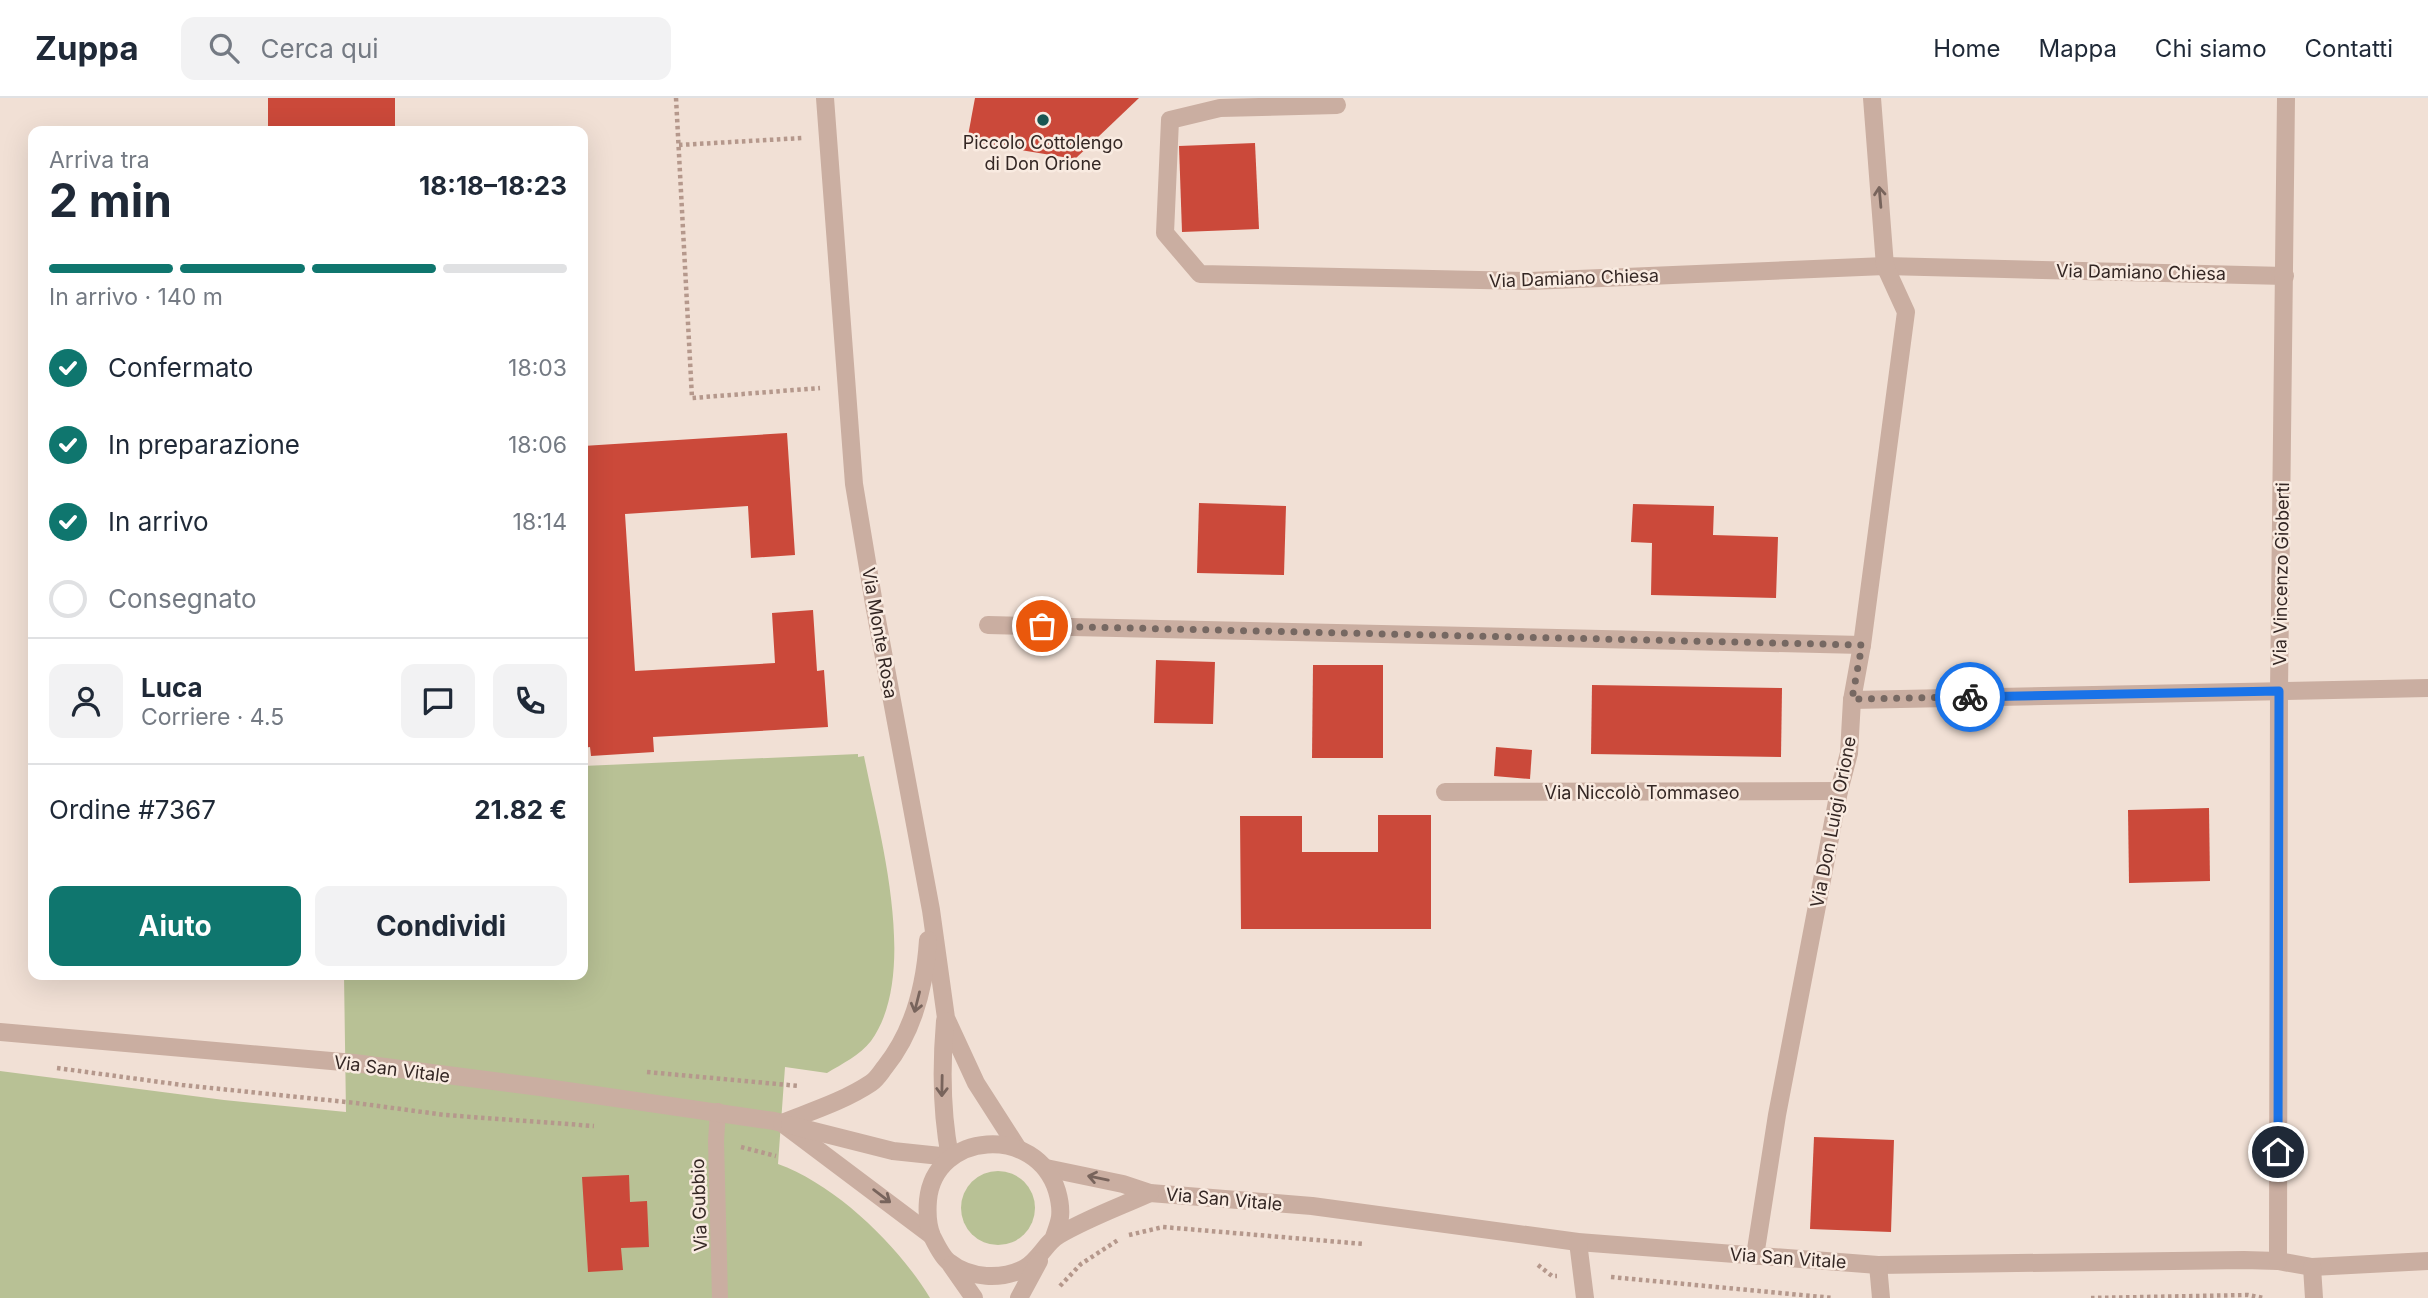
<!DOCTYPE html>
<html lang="it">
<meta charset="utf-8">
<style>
:root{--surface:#fff;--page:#f2f2f3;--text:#1f2937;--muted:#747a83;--line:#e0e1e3;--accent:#0f766e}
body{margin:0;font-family:Inter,sans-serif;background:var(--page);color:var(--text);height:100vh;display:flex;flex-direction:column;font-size:26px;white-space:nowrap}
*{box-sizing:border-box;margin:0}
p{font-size:23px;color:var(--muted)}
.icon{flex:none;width:38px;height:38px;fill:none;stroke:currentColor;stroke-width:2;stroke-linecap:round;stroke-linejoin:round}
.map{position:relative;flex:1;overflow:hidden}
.sheet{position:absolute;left:28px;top:28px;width:560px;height:854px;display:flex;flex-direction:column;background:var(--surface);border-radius:14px;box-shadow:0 7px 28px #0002}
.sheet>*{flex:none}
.pin{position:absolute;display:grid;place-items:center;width:60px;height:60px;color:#fff;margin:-30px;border:4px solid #fff;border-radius:50%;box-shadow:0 2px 7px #0007}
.courier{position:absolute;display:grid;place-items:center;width:70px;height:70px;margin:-35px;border:5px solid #1a73e8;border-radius:50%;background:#fff;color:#222;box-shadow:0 2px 9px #0007}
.overview em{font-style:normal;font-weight:700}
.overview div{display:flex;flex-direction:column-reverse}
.overview{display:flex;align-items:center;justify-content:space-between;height:119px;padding:0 21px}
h1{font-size:46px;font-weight:700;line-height:52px}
.bar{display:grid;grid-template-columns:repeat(4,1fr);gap:10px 7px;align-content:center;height:84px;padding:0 21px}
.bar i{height:9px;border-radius:5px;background:var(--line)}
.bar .on{background:var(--accent)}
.bar p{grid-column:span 4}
.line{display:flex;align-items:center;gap:18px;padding:0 21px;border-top:2px solid var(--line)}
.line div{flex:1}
.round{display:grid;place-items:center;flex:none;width:74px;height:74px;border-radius:14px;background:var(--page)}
ol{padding:0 21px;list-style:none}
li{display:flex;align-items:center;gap:21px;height:77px}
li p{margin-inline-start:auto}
li .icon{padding:7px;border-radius:50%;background:var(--accent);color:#fff;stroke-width:4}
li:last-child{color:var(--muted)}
li i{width:38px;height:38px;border:4px solid var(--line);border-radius:50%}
.primary-button{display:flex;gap:14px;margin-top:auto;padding:14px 21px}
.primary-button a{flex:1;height:80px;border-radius:14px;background:var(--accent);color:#fff;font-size:28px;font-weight:700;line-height:80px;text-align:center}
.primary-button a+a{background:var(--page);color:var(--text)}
header{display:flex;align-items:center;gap:42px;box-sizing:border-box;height:98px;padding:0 35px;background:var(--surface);border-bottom:2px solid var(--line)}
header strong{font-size:33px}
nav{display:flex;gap:38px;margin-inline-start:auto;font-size:24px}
.search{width:490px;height:63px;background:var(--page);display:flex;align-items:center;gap:18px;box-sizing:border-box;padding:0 24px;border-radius:14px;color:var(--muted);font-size:26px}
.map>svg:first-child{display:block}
.green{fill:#b8c195}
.building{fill:#cb493a}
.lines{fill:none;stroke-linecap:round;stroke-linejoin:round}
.path{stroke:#b5988c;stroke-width:4.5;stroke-dasharray:3.5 3.5;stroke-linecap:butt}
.service{stroke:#caaea1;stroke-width:16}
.minor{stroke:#caaea1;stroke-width:18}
.oneway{stroke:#78645c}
.done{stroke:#766862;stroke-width:7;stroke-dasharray:0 12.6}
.route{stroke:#1a73e8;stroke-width:9}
.poi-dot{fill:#195652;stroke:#f9ebe1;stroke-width:2.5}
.labels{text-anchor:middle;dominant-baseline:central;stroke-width:5;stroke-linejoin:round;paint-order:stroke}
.poi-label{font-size:18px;fill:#342724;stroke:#f9ebe1}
.street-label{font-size:18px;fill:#342724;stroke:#f9ebe1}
</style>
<header>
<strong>Zuppa</strong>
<div class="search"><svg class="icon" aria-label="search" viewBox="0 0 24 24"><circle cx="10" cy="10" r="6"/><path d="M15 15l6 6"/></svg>Cerca qui</div>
<nav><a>Home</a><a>Mappa</a><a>Chi siamo</a><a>Contatti</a></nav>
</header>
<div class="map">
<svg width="2428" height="1200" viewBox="0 0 2428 1200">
<rect width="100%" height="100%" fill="#f1e0d5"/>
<!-- green -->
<g class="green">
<path d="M858 656V659L864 658C879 735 920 875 871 943 860 957 842 966 827 975L785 969 778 1066C836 1087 898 1147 930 1200H0V973L224 1002 346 1014 344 877H583V668Z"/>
<circle cx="998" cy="1110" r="37"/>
</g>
<!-- building -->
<g class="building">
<rect x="268" y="0" width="127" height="33"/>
<polygon points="975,0 1139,0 1075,61 967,43"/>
<polygon points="1255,45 1259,131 1182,134 1179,48"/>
<polygon points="787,335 795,457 751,460 748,408 625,416 635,573 775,565 772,515 813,512 817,573 824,572 828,629 653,639 654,654 591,658 590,649 583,650 583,348"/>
<polygon points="1199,405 1286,408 1284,477 1197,475"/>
<polygon points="1633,406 1714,408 1713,437 1778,439 1776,500 1651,497 1652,445 1631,444"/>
<polygon points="1156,562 1215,564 1213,626 1154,625"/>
<polygon points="1313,567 1383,567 1383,660 1312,660"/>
<polygon points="1592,587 1782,590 1781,659 1591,656"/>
<polygon points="1496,649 1532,652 1530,681 1494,678"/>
<polygon points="2209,710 2210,783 2129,785 2128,712"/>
<polygon points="1378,717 1431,717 1431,831 1241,831 1240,718 1302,718 1302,754 1378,754"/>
<polygon points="1814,1039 1894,1042 1891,1134 1810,1131"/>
<polygon points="629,1077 630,1104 647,1103 649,1149 621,1150 623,1172 588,1174 582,1079"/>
</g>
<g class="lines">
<!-- path -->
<g class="path">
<polyline points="676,0 692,300 820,290"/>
<polyline points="679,47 802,40"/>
<polyline points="57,970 182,987 356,1005 445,1017 594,1028"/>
<polyline points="647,974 799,988"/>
<polyline points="741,1049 776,1058"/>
<polyline points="1129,1137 1163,1129 1364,1146"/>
<polyline points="1538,1167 1552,1178 1557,1178"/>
<polyline points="1611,1179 1833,1200"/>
<polyline points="1060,1188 1081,1166 1118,1142"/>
<polyline points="2091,1200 2248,1197 2264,1200"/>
</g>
<!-- service -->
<polyline class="service" points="718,1013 716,1043 720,1200"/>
<!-- minor -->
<g class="minor">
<polyline points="825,0 854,386 874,506 931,812 946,920 976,985 1017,1049"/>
<polyline points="1337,7 1220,10 1170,22 1165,135 1200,176 1530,183 1885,168 2285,178"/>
<polyline points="988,527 1862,547"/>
<polyline points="1852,602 2428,590"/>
<polyline points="1445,694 1839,693"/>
<polyline points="0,934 354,965 540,989 774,1023 782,1025 931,1137"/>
<path d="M782 1025C812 1013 844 1003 871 985 877 981 881 974 885 969 914 933 925 887 928 842"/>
<path d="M790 1027 893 1053 950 1059C941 1013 941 970 945 923"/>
<polyline points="1046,1070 1123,1086 1150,1095 1312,1108 1578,1144 1878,1167 2244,1162 2278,1163 2312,1169 2428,1163"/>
<path d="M1054 1139C1056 1133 1059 1126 1060 1119 1061 1111 1059 1100 1057 1093 1036 1026 935 1033 928 1102 927 1114 927 1126 932 1138 936 1146 942 1159 949 1164 970 1181 1002 1182 1025 1170 1040 1161 1046 1144 1059 1137 1088 1120 1119 1109 1150 1095"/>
<polyline points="1578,1144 1585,1200"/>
<polyline points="1755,1158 1777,1017 1839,693 1849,655 1852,602 1862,547 1906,214 1885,168 1872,0"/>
<polyline points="2278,1163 2279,593 2286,0"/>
<polyline points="951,1167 974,1200"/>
<polyline points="1878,1167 1881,1200"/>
<polyline points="2312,1169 2314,1200"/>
<polyline points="1019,1200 1039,1163"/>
</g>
</g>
<!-- one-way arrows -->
<defs><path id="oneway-shaft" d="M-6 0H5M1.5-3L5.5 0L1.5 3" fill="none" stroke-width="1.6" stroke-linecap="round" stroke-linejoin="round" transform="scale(1.75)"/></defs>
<g class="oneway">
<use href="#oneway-shaft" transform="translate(1880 99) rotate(-95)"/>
<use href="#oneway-shaft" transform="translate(917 904) rotate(104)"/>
<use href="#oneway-shaft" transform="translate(942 988) rotate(91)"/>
<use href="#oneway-shaft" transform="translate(1098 1080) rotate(-168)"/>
<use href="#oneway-shaft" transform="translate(882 1098) rotate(37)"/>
</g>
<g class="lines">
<!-- done -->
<polyline class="done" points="1042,528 1862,547 1852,601 1970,599"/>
<!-- route -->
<polyline class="route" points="1970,599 2279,593 2278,1054"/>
</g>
<!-- markers -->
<circle class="poi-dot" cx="1043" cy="22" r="7"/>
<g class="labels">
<!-- poi labels -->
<g class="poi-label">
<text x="1043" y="44">Piccolo Cottolengo<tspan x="1043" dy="21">di Don Orione</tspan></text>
</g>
<!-- street labels -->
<g class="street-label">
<text transform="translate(2141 174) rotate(1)">Via Damiano Chiesa</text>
<text transform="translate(1574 180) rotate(-2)">Via Damiano Chiesa</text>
<text transform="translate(2281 476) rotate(-89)">Via Vincenzo Gioberti</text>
<text transform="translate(880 535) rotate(80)">Via Monte Rosa</text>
<text x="1642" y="694">Via Niccolò Tommaseo</text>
<text transform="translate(1833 724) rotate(-79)">Via Don Luigi Orione</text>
<text transform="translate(392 971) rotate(7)">Via San Vitale</text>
<text transform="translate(1224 1101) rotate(5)">Via San Vitale</text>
<text transform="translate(699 1107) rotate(-92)">Via Gubbio</text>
<text transform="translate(1788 1160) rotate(4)">Via San Vitale</text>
</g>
</g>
</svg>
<div class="pin" style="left:1042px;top:528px;background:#ea580c"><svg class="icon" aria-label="bag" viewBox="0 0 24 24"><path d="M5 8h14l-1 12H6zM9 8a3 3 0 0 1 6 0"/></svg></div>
<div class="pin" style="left:2278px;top:1054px;background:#1f2937"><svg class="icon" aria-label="home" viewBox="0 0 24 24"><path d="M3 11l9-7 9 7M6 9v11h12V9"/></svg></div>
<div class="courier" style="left:1970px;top:599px"><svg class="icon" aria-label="bike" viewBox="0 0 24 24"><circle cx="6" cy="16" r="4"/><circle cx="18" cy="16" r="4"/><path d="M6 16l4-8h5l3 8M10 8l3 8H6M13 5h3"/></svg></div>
<section class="sheet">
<div class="overview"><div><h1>2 min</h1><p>Arriva tra</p></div><em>18:18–18:23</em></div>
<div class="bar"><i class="on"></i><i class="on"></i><i class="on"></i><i></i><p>In arrivo · 140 m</p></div>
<ol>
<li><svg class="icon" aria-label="check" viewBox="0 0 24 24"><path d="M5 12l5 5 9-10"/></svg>Confermato<p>18:03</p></li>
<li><svg class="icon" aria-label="check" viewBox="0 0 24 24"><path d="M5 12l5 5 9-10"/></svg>In preparazione<p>18:06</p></li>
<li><svg class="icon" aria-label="check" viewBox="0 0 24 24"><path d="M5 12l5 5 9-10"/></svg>In arrivo<p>18:14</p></li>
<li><i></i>Consegnato</li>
</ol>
<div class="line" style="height:126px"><a class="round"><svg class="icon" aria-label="person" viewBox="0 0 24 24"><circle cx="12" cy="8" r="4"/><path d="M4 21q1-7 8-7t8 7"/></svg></a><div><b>Luca</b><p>Corriere · 4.5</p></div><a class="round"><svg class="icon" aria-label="chat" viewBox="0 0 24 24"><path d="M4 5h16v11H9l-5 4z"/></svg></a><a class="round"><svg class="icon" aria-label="phone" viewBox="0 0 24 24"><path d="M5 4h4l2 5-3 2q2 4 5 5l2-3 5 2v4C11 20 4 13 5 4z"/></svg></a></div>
<div class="line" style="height:91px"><div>Ordine #7367</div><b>21.82 €</b></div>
<div class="primary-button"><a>Aiuto</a><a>Condividi</a></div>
</section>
</div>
